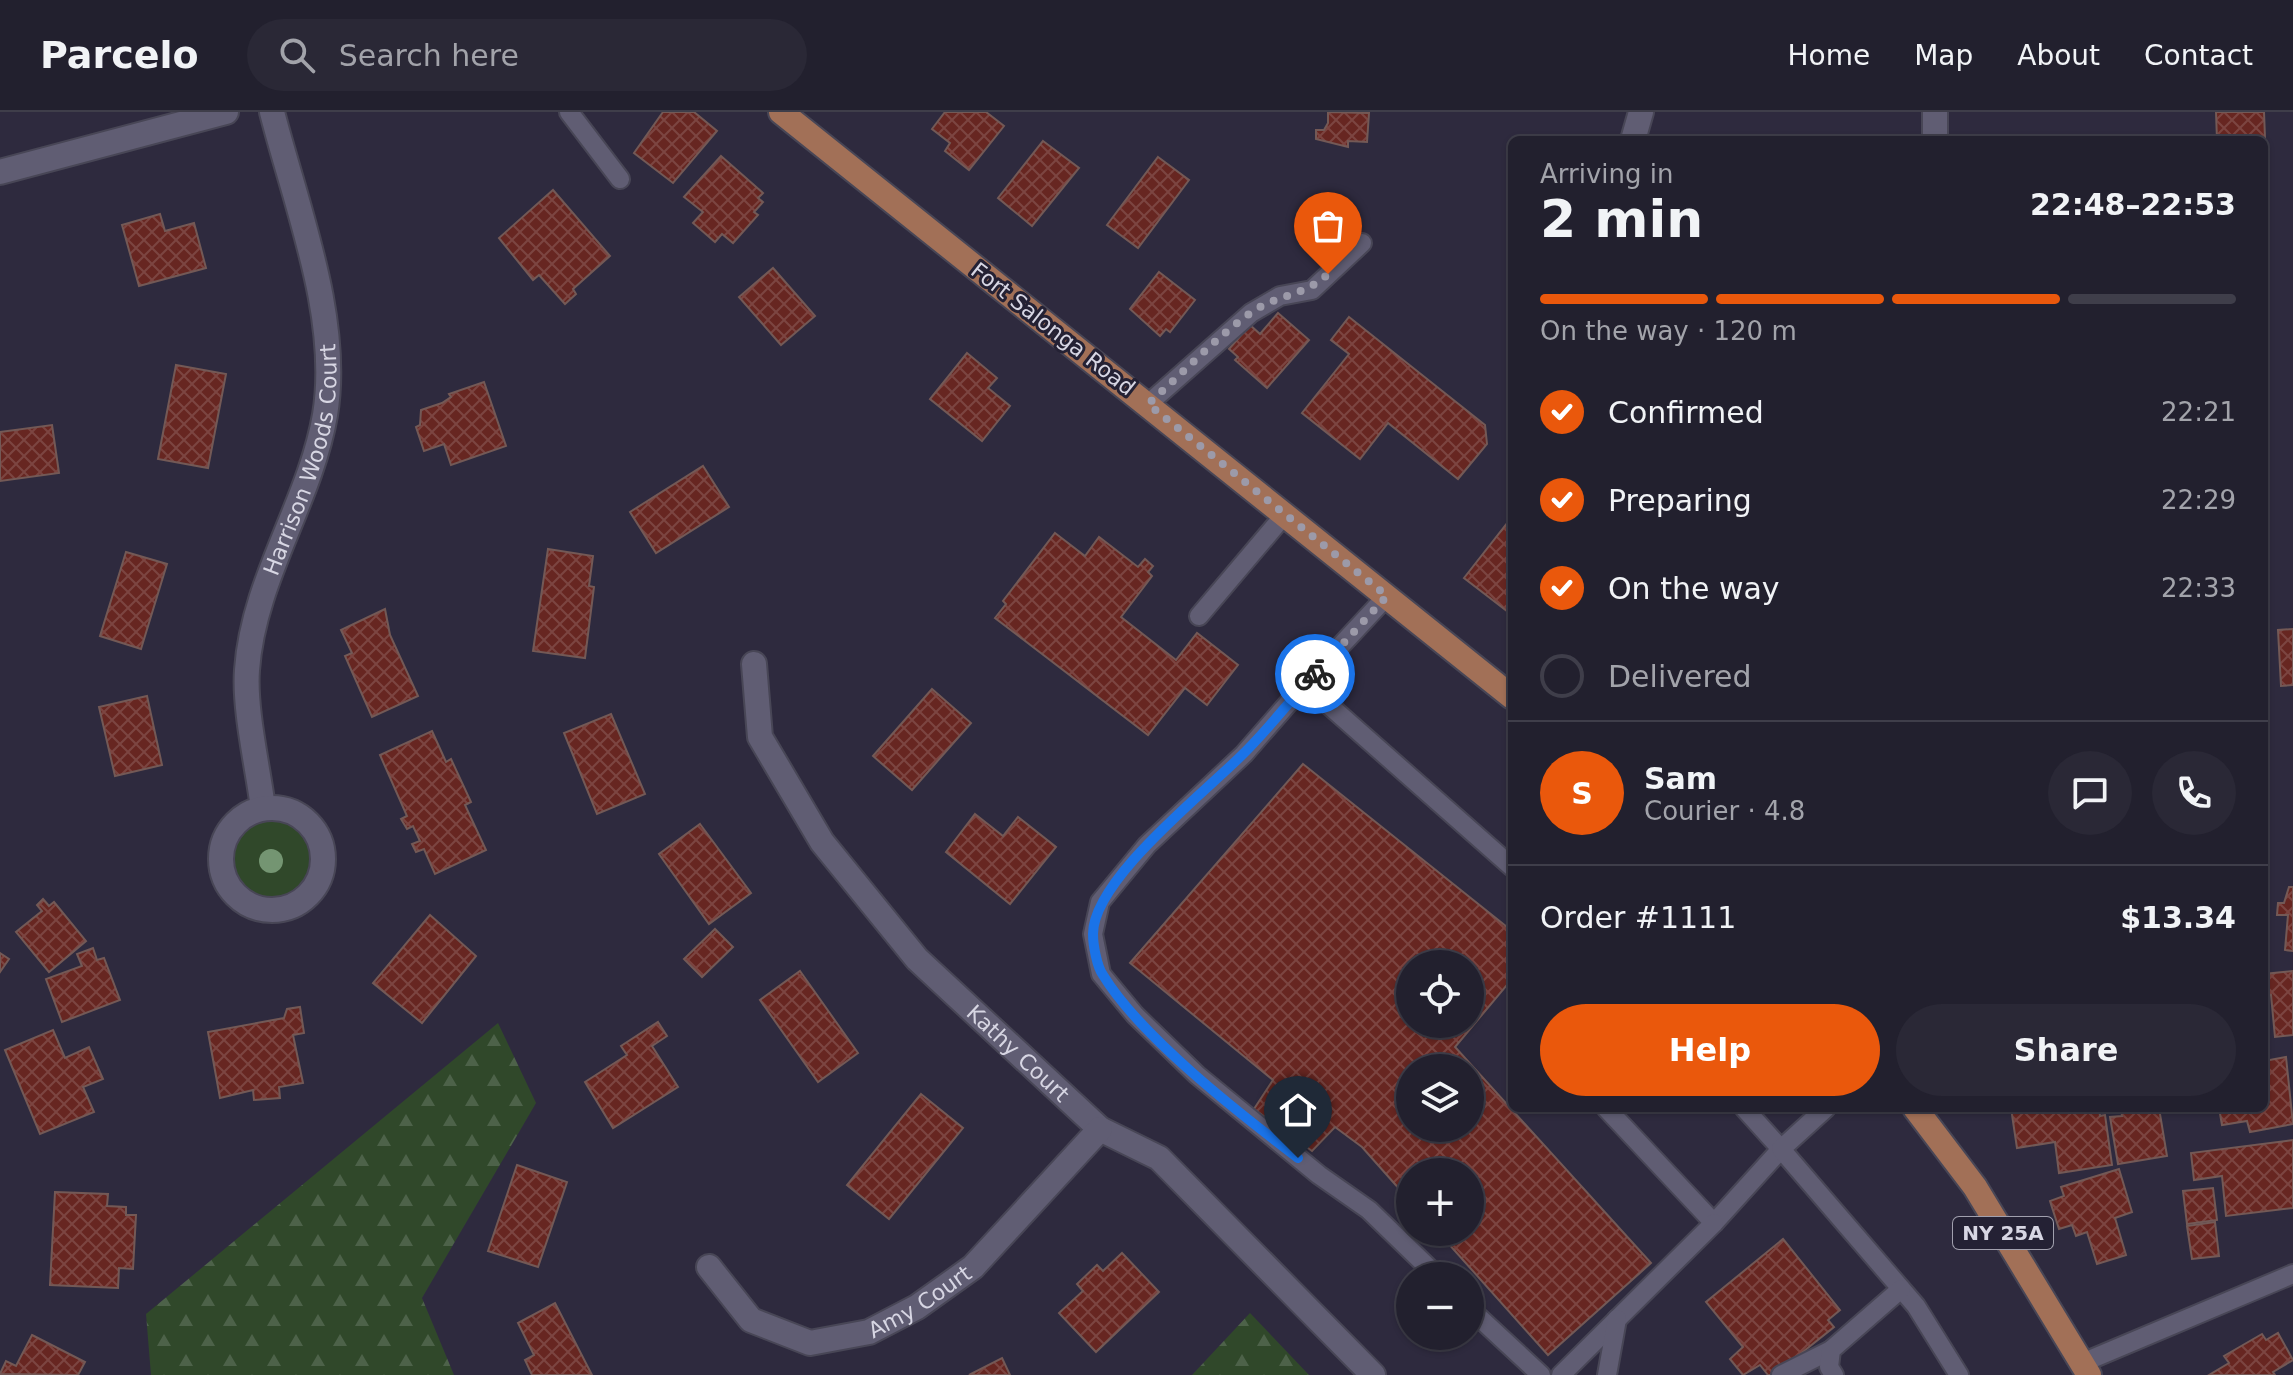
<!DOCTYPE html>
<meta charset="utf-8">
<style>
:root{--surface:#22202e;--page:#2a2836;--text:#f1f3f6;--muted:#a2a3aa;--line:#3f3e4a;--accent:#ea580c}
body{margin:0;font-family:"DejaVu Sans",sans-serif;background:var(--page);color:var(--text);height:100vh;display:flex;flex-direction:column;font-size:30px;white-space:nowrap}
*{box-sizing:border-box;margin:0}
p{font-size:26px;color:var(--muted)}
.icon{flex:none;width:44px;height:44px;fill:none;stroke:currentColor;stroke-width:2;stroke-linecap:round;stroke-linejoin:round}
.map{position:relative;flex:1;overflow:hidden}
.details{position:absolute;left:1508px;top:24px;width:760px;height:976px;display:flex;flex-direction:column;background:var(--surface);border-radius:12px;box-shadow:0 2px 6px #0004,0 0 0 2px var(--line)}
.details>*{flex:none}
.tools{position:absolute;left:1396px;top:838px;display:grid;gap:16px}
.tools a{display:grid;place-items:center;width:88px;height:88px;border-radius:50%;background:var(--surface);box-shadow:0 2px 6px #0004,0 0 0 2px var(--line);font-size:40px}
.pin{position:absolute;display:grid;place-items:center;width:68px;height:68px;color:#fff;margin:-82px -34px;border-radius:50% 50% 50% 0;rotate:-45deg;box-shadow:0 0 8px #0007}
.pin .icon{rotate:45deg}
.courier{position:absolute;display:grid;place-items:center;width:80px;height:80px;margin:-40px;border:6px solid #1a73e8;border-radius:50%;background:#fff;color:#222;box-shadow:0 2px 10px #0007}
.headline em{font-style:normal;font-weight:600}
.headline div{display:flex;flex-direction:column-reverse}
.headline{display:flex;align-items:center;justify-content:space-between;height:136px;padding:0 32px}
h1{font-size:52px;font-weight:600;line-height:60px}
.bar{display:grid;grid-template-columns:repeat(4,1fr);gap:12px 8px;align-content:center;height:96px;padding:0 32px}
.bar i{height:10px;border-radius:6px;background:var(--line)}
.bar .on{background:var(--accent)}
.bar p{grid-column:span 4}
.line{display:flex;align-items:center;gap:20px;padding:0 32px;border-top:2px solid var(--line)}
.line div{flex:1}
.round{display:grid;place-items:center;flex:none;width:84px;height:84px;border-radius:42px;background:var(--page)}
ol{padding:0 32px;list-style:none}
li{display:flex;align-items:center;gap:24px;height:88px}
li p{margin-inline-start:auto}
li .icon{padding:8px;border-radius:50%;background:var(--accent);color:#fff;stroke-width:4}
li:last-child{color:var(--muted)}
li i{width:44px;height:44px;border:4px solid var(--line);border-radius:50%}
.button{display:flex;gap:16px;margin-top:auto;padding:16px 32px}
.button a{flex:1;height:92px;border-radius:48px;background:var(--accent);color:#fff;font-size:32px;font-weight:600;line-height:92px;text-align:center}
.button a+a{background:var(--page);color:var(--text)}
header{display:flex;align-items:center;gap:48px;box-sizing:border-box;height:112px;padding:0 40px;background:var(--surface);border-bottom:2px solid var(--line)}
header strong{font-size:38px}
nav{display:flex;gap:44px;margin-inline-start:auto;font-size:28px}
.search{width:560px;height:72px;background:var(--page);display:flex;align-items:center;gap:20px;box-sizing:border-box;padding:0 28px;border-radius:44px;color:var(--muted);font-size:30px}
.map>svg:first-child{display:block}
.green{fill:#30482a}
.forest{fill:url(#forest-firs)}
.building{fill:url(#building-cross-hatch);stroke:#735956;stroke-width:2;fill-rule:evenodd}
.lines{fill:none;stroke-linecap:round;stroke-linejoin:round}
.service-casing{stroke:#484656;stroke-width:22}
.minor-casing{stroke:#484656;stroke-width:28}
.primary-casing{stroke:#484656;stroke-width:28}
.service{stroke:#605d73;stroke-width:18}
.minor{stroke:#605d73;stroke-width:24}
.primary{stroke:#a27057;stroke-width:24}
.tree{fill:#749572}
.done{stroke:#9c9aa9;stroke-width:8;stroke-dasharray:0 14.4}
.route{stroke:#1a73e8;stroke-width:10}
.labels{text-anchor:middle;dominant-baseline:central;stroke-width:6;stroke-linejoin:round;paint-order:stroke}
.shield{fill:#242134;stroke:#a1a0ae;stroke-width:2}
.shield-label{font-size:20px;font-weight:bold;fill:#d7d6e3}
.street-label{font-size:22px;fill:#d7d6e3;stroke:#242134}
</style>
<header>
<strong>Parcelo</strong>
<div class="search"><svg class="icon" aria-label="search" viewBox="0 0 24 24"><circle cx="10" cy="10" r="6"/><path d="M15 15l6 6"/></svg>Search here</div>
<nav><a>Home</a><a>Map</a><a>About</a><a>Contact</a></nav>
</header>
<div class="map">
<svg width="2293" height="1263" viewBox="0 0 2293 1263">
<defs>
<pattern id="forest-firs" width="22" height="20" patternUnits="userSpaceOnUse" patternTransform="scale(2)"><rect width="22" height="20" fill="#30482a"/><path d="M5 1l3.5 6h-7zM16 11l3.5 6h-7z" fill="#4d6249"/></pattern>
<pattern id="building-cross-hatch" width="8" height="8" patternUnits="userSpaceOnUse" patternTransform="scale(2)"><rect width="8" height="8" fill="#672621"/><path d="M0 0l8 8M0 8l8-8" fill="none" stroke="#7c4541"/></pattern>
</defs>
<rect width="100%" height="100%" fill="#2e2a3e"/>
<!-- green -->
<circle class="green" cx="273" cy="747" r="42"/>
<!-- forest -->
<g class="forest">
<polygon points="498,911 536,991 422,1186 454,1263 151,1263 146,1202"/>
<polygon points="1250,1201 1309,1263 1192,1263"/>
</g>
<!-- building -->
<g class="building">
<polygon points="663,0 694,0 717,19 673,71 634,41"/>
<polygon points="945,0 986,0 1004,14 969,58 945,39 950,31 932,17"/>
<polygon points="1328,0 1369,1 1367,30 1348,29 1348,35 1316,27 1316,18 1324,18 1328,11"/>
<polygon points="2216,0 2264,0 2265,26 2217,28"/>
<polygon points="1043,29 1079,56 1032,114 998,86"/>
<polygon points="721,44 763,81 758,86 763,90 754,100 758,103 733,131 722,122 715,130 693,111 703,100 684,85"/>
<polygon points="1158,45 1189,68 1138,136 1107,113"/>
<polygon points="553,78 610,144 573,177 576,182 565,192 539,163 533,168 499,126"/>
<polygon points="160,102 165,119 194,111 206,156 139,174 122,113"/>
<polygon points="773,156 815,204 781,233 739,185"/>
<polygon points="1159,160 1195,188 1170,220 1166,217 1160,224 1130,197"/>
<polygon points="1278,201 1309,228 1267,276 1235,248 1238,245 1229,237 1250,213 1260,222"/>
<polygon points="1349,205 1485,313 1487,332 1458,367 1388,311 1360,347 1302,301 1349,242 1331,228"/>
<polygon points="967,241 997,266 988,276 1010,294 982,329 930,287"/>
<polygon points="176,253 226,262 208,356 158,347"/>
<polygon points="484,270 506,334 451,353 444,332 424,339 416,315 420,313 421,298 442,291 451,285 449,282"/>
<polygon points="52,313 59,361 0,369 0,320"/>
<polygon points="703,354 729,395 656,441 630,400"/>
<polygon points="1512,405 1512,503 1464,466"/>
<polygon points="1055,421 1085,444 1099,425 1138,455 1145,447 1153,454 1148,460 1152,464 1121,505 1176,548 1197,521 1238,553 1207,593 1185,576 1148,623 995,506 1006,492 1003,489"/>
<polygon points="548,437 593,444 589,474 594,475 585,546 533,539"/>
<polygon points="126,440 167,452 141,537 100,524"/>
<polygon points="385,497 390,523 418,584 372,605 345,544 352,541 341,518"/>
<polygon points="2293,517 2293,573 2281,574 2278,518"/>
<polygon points="932,577 971,611 912,678 873,644"/>
<polygon points="147,584 162,653 115,664 99,595"/>
<polygon points="611,602 645,682 597,702 564,621"/>
<polygon points="432,619 446,650 451,647 471,690 465,693 486,738 435,762 424,737 416,740 412,732 420,729 413,714 407,717 401,707 407,704 380,643"/>
<path d="M1303 652 1512 819V867L1455 935 1651 1151 1548 1243 1438 1120H1470V1060H1410V1089L1362 1035 1335 1015 1312 1039 1254 997 1273 968 1130 851ZM1410 852H1470V912H1410ZM1410 956H1470V1016H1410Z"/>
<polygon points="975,702 1003,724 1018,705 1056,735 1010,792 946,740"/>
<polygon points="700,712 751,781 709,812 659,742"/>
<polygon points="2289,775 2293,775 2293,839 2285,838 2288,803 2277,803 2278,791 2284,791"/>
<polygon points="43,787 49,794 54,790 86,829 49,860 16,820 42,799 37,793"/>
<polygon points="430,803 476,844 422,911 373,871"/>
<polygon points="715,817 733,835 702,865 684,847"/>
<polygon points="93,836 97,848 104,846 120,888 62,910 46,867 82,854 77,842"/>
<polygon points="0,841 9,847 0,860"/>
<polygon points="800,859 858,941 818,970 760,888"/>
<polygon points="2293,859 2293,923 2275,925 2271,883 2264,883 2264,862"/>
<polygon points="300,895 304,921 293,923 303,971 279,975 280,986 254,988 253,978 220,986 208,920 284,906 287,897"/>
<polygon points="658,910 667,924 652,934 678,975 613,1016 585,970 627,943 621,934"/>
<polygon points="53,918 65,946 89,935 103,967 83,975 94,1000 40,1022 5,938"/>
<polygon points="2286,945 2293,1012 2250,1020 2247,1009 2222,1013 2219,996 2264,996 2264,949"/>
<polygon points="921,982 963,1016 889,1107 847,1073"/>
<polygon points="2011,996 2099,996 2100,1004 2105,1003 2112,1053 2059,1061 2055,1030 2017,1036"/>
<polygon points="2121,996 2159,996 2167,1044 2118,1052 2110,1005 2122,1004"/>
<polygon points="2293,1028 2293,1096 2226,1104 2222,1064 2194,1068 2191,1041"/>
<polygon points="517,1053 567,1070 538,1155 488,1139"/>
<polygon points="2119,1057 2132,1100 2115,1106 2126,1143 2097,1152 2087,1120 2076,1124 2072,1113 2059,1117 2050,1089 2064,1084 2061,1075"/>
<polygon points="2213,1076 2217,1108 2187,1112 2183,1079"/>
<polygon points="55,1080 108,1082 107,1094 126,1095 126,1103 136,1103 133,1157 119,1156 118,1176 50,1173"/>
<polygon points="2215,1110 2219,1144 2192,1147 2187,1114"/>
<polygon points="1783,1127 1840,1198 1828,1208 1834,1215 1774,1263 1768,1263 1760,1253 1743,1263 1730,1247 1743,1235 1706,1190"/>
<polygon points="1122,1141 1159,1180 1096,1240 1059,1201 1083,1179 1077,1172 1097,1153 1103,1159"/>
<polygon points="555,1191 592,1263 532,1263 525,1248 534,1243 518,1211"/>
<polygon points="2278,1221 2293,1248 2273,1260 2275,1263 2209,1263 2229,1251 2224,1244 2262,1222 2266,1228"/>
<polygon points="32,1223 85,1250 78,1263 0,1262 6,1249 16,1254"/>
<polygon points="1002,1246 1010,1263 969,1263"/>
</g>
<g class="lines">
<defs>
<g id="service">
<polyline points="569,0 620,67"/>
<polyline points="1148,292 1251,201 1280,184 1312,178 1362,131"/>
<polyline points="1387,484 1305,572 1512,755"/>
<polyline points="1199,504 1286,401"/>
<polyline points="1305,572 1244,642 1147,733 1100,790 1093,822 1101,862 1135,903 1197,963 1319,1063 1369,1098 1437,1164"/>
<polyline points="1606,996 1714,1111 1781,1037 1744,996"/>
<polyline points="1826,996 1781,1037 1916,1194 1959,1263"/>
<polyline points="1470,1197 1541,1263"/>
<polyline points="2082,1251 2293,1162"/>
<polyline points="1561,1263 1714,1111"/>
<polyline points="1607,1263 1617,1207"/>
<polyline points="1781,1263 1831,1238"/>
<polyline points="1834,1263 1829,1255 1831,1238 1901,1177"/>
</g>
<g id="minor">
<polyline points="1633,28 1641,0"/>
<polyline points="1935,28 1935,0"/>
<polyline points="0,60 226,0"/>
<path id="s1" d="M754 552 760 625 822 730 917 847 1100 1017 1159 1046 1373 1263"/>
<path id="s2" d="M263 696C258 656 244 597 247 558 253 468 310 390 325 303 341 206 296 94 272 0"/>
<circle cx="272" cy="747" r="51"/>
<path id="s3" d="M709 1155 751 1208 810 1231 869 1220 917 1195 973 1155 1100 1017"/>
</g>
<g id="primary">
<polyline points="781,0 1512,585"/>
<polyline points="1915,996 1975,1075 2089,1263"/>
</g>
</defs>
<!-- service casing -->
<use href="#service" class="service-casing"/>
<!-- minor casing -->
<use href="#minor" class="minor-casing"/>
<!-- primary casing -->
<use href="#primary" class="primary-casing"/>
<!-- service -->
<use href="#service" class="service"/>
<!-- minor -->
<use href="#minor" class="minor"/>
<!-- primary -->
<use href="#primary" class="primary"/>
</g>
<!-- trees -->
<circle class="tree" cx="271" cy="749" r="12"/>
<g class="lines">
<!-- done -->
<path class="done" d="M1315 562 1387 484 1148 292C1182 262 1215 226 1252 200 1278 182 1305 184 1328 162"/>
<!-- route -->
<path class="route" d="M1298 1046C1240 1002 1140 924 1103 863 1097 855 1093 833 1093 822 1093 768 1203 682 1242 643 1268 618 1290 588 1315 562"/>
</g>
<g class="labels">
<!-- shield labels -->
<rect class="shield" x="1953" y="1105" width="100" height="32" rx="6"/>
<g class="shield-label">
<text x="2003" y="1121">NY 25A</text>
</g>
<!-- street labels -->
<g class="street-label">
<text transform="translate(1053 217) rotate(38)">Fort Salonga Road</text>
<text stroke="none"><textPath href="#s2" startOffset="358">Harrison Woods Court</textPath></text>
<text stroke="none"><textPath href="#s1" startOffset="484">Kathy Court</textPath></text>
<text stroke="none"><textPath href="#s3" startOffset="250">Amy Court</textPath></text>
</g>
</g>
</svg>
<div class="tools">
<a><svg class="icon" aria-label="locate" viewBox="0 0 24 24"><circle cx="12" cy="12" r="6"/><path d="M12 2v4M12 18v4M2 12h4M18 12h4"/></svg></a>
<a><svg class="icon" aria-label="layers" viewBox="0 0 24 24"><path d="M12 4l9 5-9 5-9-5zM3 14l9 5 9-5"/></svg></a>
<a>+</a>
<a>−</a>
</div>
<div class="pin" style="left:1328px;top:162px;background:#ea580c"><svg class="icon" aria-label="bag" viewBox="0 0 24 24"><path d="M5 8h14l-1 12H6zM9 8a3 3 0 0 1 6 0"/></svg></div>
<div class="pin" style="left:1298px;top:1046px;background:#1f2937"><svg class="icon" aria-label="home" viewBox="0 0 24 24"><path d="M3 11l9-7 9 7M6 9v11h12V9"/></svg></div>
<div class="courier" style="left:1315px;top:562px"><svg class="icon" aria-label="bike" viewBox="0 0 24 24"><circle cx="6" cy="16" r="4"/><circle cx="18" cy="16" r="4"/><path d="M6 16l4-8h5l3 8M10 8l3 8H6M13 5h3"/></svg></div>
<section class="details">
<div class="headline"><div><h1>2 min</h1><p>Arriving in</p></div><em>22:48–22:53</em></div>
<div class="bar"><i class="on"></i><i class="on"></i><i class="on"></i><i></i><p>On the way · 120 m</p></div>
<ol>
<li><svg class="icon" aria-label="check" viewBox="0 0 24 24"><path d="M5 12l5 5 9-10"/></svg>Confirmed<p>22:21</p></li>
<li><svg class="icon" aria-label="check" viewBox="0 0 24 24"><path d="M5 12l5 5 9-10"/></svg>Preparing<p>22:29</p></li>
<li><svg class="icon" aria-label="check" viewBox="0 0 24 24"><path d="M5 12l5 5 9-10"/></svg>On the way<p>22:33</p></li>
<li><i></i>Delivered</li>
</ol>
<div class="line" style="height:144px"><b class="round" style="background:var(--accent);color:#fff">S</b><div><b>Sam</b><p>Courier · 4.8</p></div><a class="round"><svg class="icon" aria-label="chat" viewBox="0 0 24 24"><path d="M4 5h16v11H9l-5 4z"/></svg></a><a class="round"><svg class="icon" aria-label="phone" viewBox="0 0 24 24"><path d="M5 4h4l2 5-3 2q2 4 5 5l2-3 5 2v4C11 20 4 13 5 4z"/></svg></a></div>
<div class="line" style="height:104px"><div>Order #1111</div><b>$13.34</b></div>
<div class="button"><a>Help</a><a>Share</a></div>
</section>
</div>
